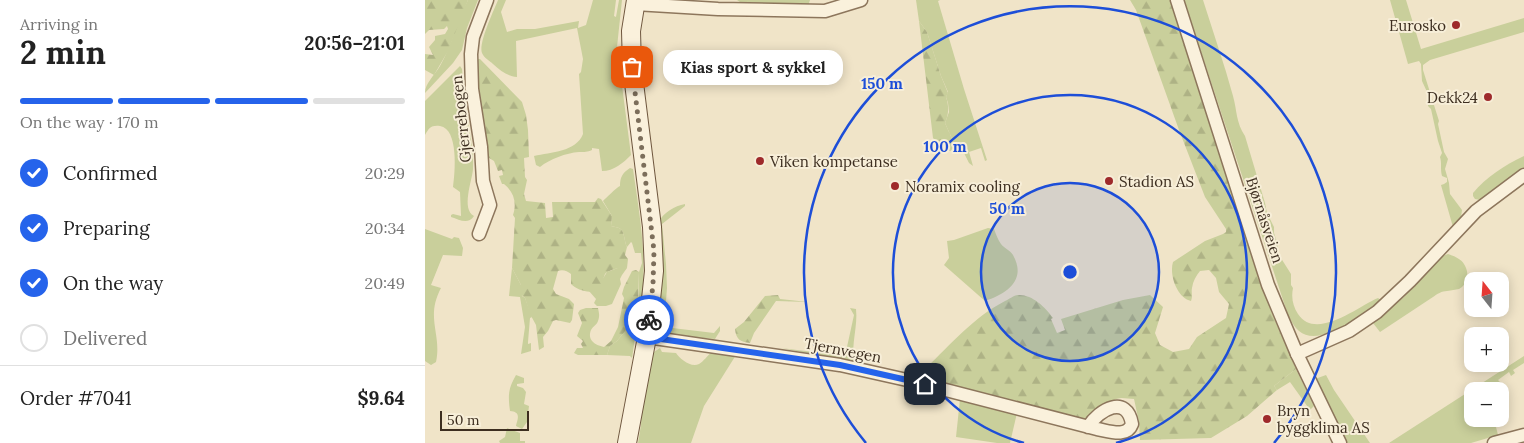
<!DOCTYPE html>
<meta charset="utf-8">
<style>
:root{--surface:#fff;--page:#f2f2f2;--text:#222;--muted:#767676;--line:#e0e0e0;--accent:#2563eb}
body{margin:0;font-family:Lora,serif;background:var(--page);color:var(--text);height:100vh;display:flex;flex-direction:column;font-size:19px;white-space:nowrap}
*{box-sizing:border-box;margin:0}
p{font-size:16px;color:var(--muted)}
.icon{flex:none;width:28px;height:28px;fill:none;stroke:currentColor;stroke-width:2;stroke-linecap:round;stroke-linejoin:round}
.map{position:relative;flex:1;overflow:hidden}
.drawer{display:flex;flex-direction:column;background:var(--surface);width:425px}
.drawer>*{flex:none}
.needle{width:32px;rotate:343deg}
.tools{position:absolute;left:1039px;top:272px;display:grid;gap:10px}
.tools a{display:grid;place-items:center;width:45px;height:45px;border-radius:10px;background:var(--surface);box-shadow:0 2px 12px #0003;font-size:25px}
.scale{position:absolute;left:15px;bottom:12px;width:89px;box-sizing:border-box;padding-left:5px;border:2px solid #3d2e20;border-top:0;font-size:14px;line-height:18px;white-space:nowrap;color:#3d2e20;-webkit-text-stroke:4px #f7eed8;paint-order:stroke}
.pin{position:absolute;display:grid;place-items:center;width:42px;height:42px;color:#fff;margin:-21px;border-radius:10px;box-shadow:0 2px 8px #0006}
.courier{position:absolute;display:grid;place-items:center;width:50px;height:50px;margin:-25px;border:4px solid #2563eb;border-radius:50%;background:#fff;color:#222;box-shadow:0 1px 6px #0007}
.bubble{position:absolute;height:35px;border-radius:15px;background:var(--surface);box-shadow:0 2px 12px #0003;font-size:16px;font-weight:800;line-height:35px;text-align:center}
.head em{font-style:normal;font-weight:800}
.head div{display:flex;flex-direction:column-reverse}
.head{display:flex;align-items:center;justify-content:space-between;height:85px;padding:0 20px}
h1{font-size:32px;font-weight:800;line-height:38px}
.bar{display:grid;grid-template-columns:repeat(4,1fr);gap:8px 5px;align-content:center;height:60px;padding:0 20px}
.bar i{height:6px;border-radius:4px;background:var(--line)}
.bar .active{background:var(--accent)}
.bar p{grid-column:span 4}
.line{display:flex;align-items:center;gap:12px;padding:0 20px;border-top:1px solid var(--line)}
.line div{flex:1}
ol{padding:0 20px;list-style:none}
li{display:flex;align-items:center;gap:15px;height:55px}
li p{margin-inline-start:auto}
li .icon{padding:5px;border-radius:50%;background:var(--accent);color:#fff;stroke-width:4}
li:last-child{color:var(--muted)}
li i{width:28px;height:28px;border:2px solid var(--line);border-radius:50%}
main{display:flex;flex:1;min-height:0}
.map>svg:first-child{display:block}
.grass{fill:#c9cf9b}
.forest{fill:url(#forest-firs)}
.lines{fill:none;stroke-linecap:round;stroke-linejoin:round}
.street-casing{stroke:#8d765c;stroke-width:15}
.secondary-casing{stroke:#6f573f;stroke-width:20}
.street{stroke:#faf1dc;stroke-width:12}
.secondary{stroke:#faf1dc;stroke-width:18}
.done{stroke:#7c6e5b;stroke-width:5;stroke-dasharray:0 9}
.route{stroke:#2563eb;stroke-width:6}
.ring{fill:none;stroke:#1d4ed8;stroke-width:2.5}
.poi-dot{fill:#9e2a2b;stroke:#f7eed8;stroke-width:2}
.labels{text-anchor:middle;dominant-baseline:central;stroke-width:4;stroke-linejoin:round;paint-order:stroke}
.poi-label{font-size:15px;fill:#3d2e20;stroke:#f7eed8;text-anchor:start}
.street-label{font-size:15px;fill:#3d2e20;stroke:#f7eed8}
.centre{fill:#1d4ed8;stroke:#f7eed8;stroke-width:2.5}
.ring-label{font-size:15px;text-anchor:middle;font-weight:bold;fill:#1d4ed8;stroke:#f7eed8;stroke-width:4;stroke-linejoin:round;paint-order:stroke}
</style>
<main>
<section class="drawer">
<div class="head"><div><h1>2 min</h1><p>Arriving in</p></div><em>20:56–21:01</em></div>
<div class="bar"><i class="active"></i><i class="active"></i><i class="active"></i><i></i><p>On the way · 170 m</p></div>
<ol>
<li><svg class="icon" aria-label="check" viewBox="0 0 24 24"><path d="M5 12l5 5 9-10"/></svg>Confirmed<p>20:29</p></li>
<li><svg class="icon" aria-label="check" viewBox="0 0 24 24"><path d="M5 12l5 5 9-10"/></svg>Preparing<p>20:34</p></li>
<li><svg class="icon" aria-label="check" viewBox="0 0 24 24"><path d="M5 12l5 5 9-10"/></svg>On the way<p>20:49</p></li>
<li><i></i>Delivered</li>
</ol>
<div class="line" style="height:65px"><div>Order #7041</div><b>$9.64</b></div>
</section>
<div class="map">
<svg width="1099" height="443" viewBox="0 0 1099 443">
<defs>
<pattern id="forest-firs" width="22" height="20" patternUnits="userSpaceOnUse" patternTransform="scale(1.25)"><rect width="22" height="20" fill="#c9cf9b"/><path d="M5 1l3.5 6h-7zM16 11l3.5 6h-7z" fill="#aeb285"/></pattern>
</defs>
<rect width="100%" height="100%" fill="#f0e4c8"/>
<!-- grass -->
<g class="grass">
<path d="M43 0H53L42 28 37 50 28 63 0 93C0 83 10 75 15 66 27 45 32 21 43 0Z"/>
<path d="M73 0H81L76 12 82 32 92 29H110L154 21 153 28 161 25 168 0H191L189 16 191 17 194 0H197L192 47 206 155C198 163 189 171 177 171L174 149 167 148V150C162 152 160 152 154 152 141 153 125 159 115 167L111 165 109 156C126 152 151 152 158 134L154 74 156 72 158 59 152 28 91 41 92 77C82 76 76 71 68 64 65 61 59 58 57 53 53 44 69 10 73 0Z"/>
<polygon points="312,0 385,0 383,6 318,4"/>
<polygon points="491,0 515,0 513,1 539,89 562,160 560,161 556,148 544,152 548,166 544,163 538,151 533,151 529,149 528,141 520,123 524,112 523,103 521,97 523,92 516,76 502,32 494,21"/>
<path d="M759 0H778C788 32 799 63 808 96 812 110 811 123 820 136L840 203 842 213 849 227V233L852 242 854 255 866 274V285L868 288C866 298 868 306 873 314 891 341 932 307 953 298L956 300C939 313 895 349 874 331 869 327 866 320 863 315Z"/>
<path d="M965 0H981L996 49 1099 18V32L1005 60 998 65V70L1014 121 1013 124 1019 152 1023 159 1020 169 1024 183 1025 194 1037 210 1036 217 1028 227 1016 185 1019 184 1022 182V178L1017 176C1015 169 1017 163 1015 157L1017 153 1013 141 1006 109 1003 106V94L997 81 996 64 994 61 983 64Z"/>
<path d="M35 66 37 69C38 83 39 97 41 111 44 130 49 150 48 169 47 181 36 209 49 216 43 225 35 220 26 217V215L28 214 36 216V215L35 192 28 187C30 173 34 129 15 126 6 125 4 128 0 135V101Z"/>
<path d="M1099 156V168L1055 200 1050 199 1048 196V193C1061 177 1080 165 1099 156Z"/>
<path d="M205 168 208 169C215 218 225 271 213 320L214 272 217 263 216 253H210L207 243 206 242 202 247C199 242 200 230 194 228 192 227 189 227 186 226L187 216 178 201C181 198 191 188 195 186 195 178 197 173 205 168Z"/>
<path d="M260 204V206L237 224 241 264 242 288 239 327 289 333 295 326V331L290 339 244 335 235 333 231 327 234 221C240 212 249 206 260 204Z"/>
<path d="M563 228 569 229C571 234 573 240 576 244 579 248 585 250 588 255 602 280 582 294 560 301L519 265 524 258 522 241 529 240Z"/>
<path d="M0 229 27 239 29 237 34 238 38 248 37 256 18 255 6 285 16 288C0 318 17 334 11 362L6 365 0 361Z"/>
<path d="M1023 254C1032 257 1038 260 1041 268 1044 275 1042 285 1034 289 1030 290 1027 290 1022 291 1017 291 1012 294 1008 297L955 332 948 323 979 297 1015 257Z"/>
<polygon points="198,266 202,268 197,275 195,279 196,284 187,304 181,306 172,306 169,303 171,299 164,291 171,290 182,272"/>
<polygon points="87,268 96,285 97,296 100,298 107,317 105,318 103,342 103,344 106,343 106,351 96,354 100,327 95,297 84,296"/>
<path d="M425 308 431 309C433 326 426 344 429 362L356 348 420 356 429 315Z"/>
<polygon points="206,324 212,324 207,358 205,356 182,355 185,346 192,341"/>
<path d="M235 348 237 352 251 353C255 359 266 368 274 364 278 362 283 355 287 352L311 355 279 406 266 443H213L216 425 217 403 225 358 229 352Z"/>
<polygon points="1099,356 1099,363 1088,370 1090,373 1086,376 1084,372 1073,380 1076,383 1070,386 1068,383 1058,389 1059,391 1048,391 1048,419 1069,419 1073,435 1046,443 964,443"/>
<polygon points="871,369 889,406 885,410 865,382 852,390 849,386"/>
<path d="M91 375 99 378V383L92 384V386L98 388 101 392 99 404 104 406 102 422 97 429 91 426C93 418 96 412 85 411 83 395 83 389 91 375Z"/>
<polygon points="901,375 909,390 945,443 922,443 890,379"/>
<polygon points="535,399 592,413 585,443 572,443 531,437"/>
<polygon points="82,428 95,433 95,441 100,441 100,443 75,443 74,441 80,437"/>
</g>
<!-- forest -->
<g class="forest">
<polygon points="0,0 43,0 23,51 9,75 0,70 0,54 8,55 4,47 10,40 10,36 20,34 23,29 22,26 19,29 4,30 0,34"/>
<path d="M705 0H746L846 311 871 369 849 386 852 390 822 416 786 438 715 440 714 422 709 399 696 398 691 399 660 418H655L504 379 500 378 499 373 501 368C526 344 549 317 580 301 585 299 589 295 594 295 608 295 620 307 628 318L626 319 632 333 640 330 636 319 698 300 725 295 738 307 730 333 735 345 748 352 764 349 772 337 801 318 804 304 794 292 791 278 784 270 775 271C771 276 768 281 767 288 766 293 768 296 766 301 752 298 744 275 748 262L780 241 798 234 801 232V229L780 197 754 130 711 10Z"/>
<path d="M494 21 502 32 516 76 523 93 521 97C524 106 524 114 520 123L528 141 529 149 525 151 520 150 508 138Z"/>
<path d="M53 59H55L97 102 101 115 103 130 104 157 99 158 100 177 102 180 99 194 101 201 120 203 121 218 128 217 127 202H170L173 198 176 199 187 216 186 226C189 227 192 227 194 228 200 230 199 242 202 247L200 255 203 259 202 268C198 266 183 270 180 274 178 278 178 283 176 286 170 296 153 291 146 284V274C142 271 138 269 133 271L128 289 131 294 144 299 149 304 147 320 145 323 131 320 128 321 123 331 118 337 119 347 114 350 111 325 105 314 100 298 93 292 96 285 87 268 90 218 88 215C92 203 89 192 79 184H77L74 176 78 175 77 170 73 171 69 161 64 158C57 125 53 93 51 60Z"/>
<path d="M211 270 214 272 212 324H206L192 341 185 346 182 355H153L149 353 152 348H158L156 344 158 341 152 336 157 323 153 313 155 310 161 308H173C174 313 175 316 173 321 172 325 168 326 166 330 162 340 170 345 179 347L186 341 193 327 199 298 197 294 199 287 207 271Z"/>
<path d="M353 295 355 299 383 302 351 301 329 333 325 343C315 342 311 339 310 329L319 322 340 296Z"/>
</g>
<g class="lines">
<defs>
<g id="street">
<polyline points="752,0 843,285 872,354 915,443"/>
<polyline points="210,4 293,9 400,11 436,0"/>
<polyline points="54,234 65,205 58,181 56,147 47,89 46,54 48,37 62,0"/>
<path d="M222 337 415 365 482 380 672 429C684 431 702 438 707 424 702 394 674 409 663 427"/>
<polyline points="872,354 924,331 952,312 985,281 1051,211 1099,175"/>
<polyline points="1069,443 1099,435"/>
</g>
<polyline id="secondary" points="202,443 222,337 229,271 227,227 207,67 206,31 211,0"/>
</defs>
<!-- street casing -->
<use href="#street" class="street-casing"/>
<!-- secondary casing -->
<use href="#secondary" class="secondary-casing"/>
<!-- street -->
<use href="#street" class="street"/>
<!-- secondary -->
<use href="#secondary" class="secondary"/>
</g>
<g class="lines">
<!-- done -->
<polyline class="done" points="207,67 229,251 228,284 224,320"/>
<!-- route -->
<polyline class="route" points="224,320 222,337 415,365 500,384"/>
</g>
<!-- distance rings -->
<circle cx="645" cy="272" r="89" fill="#1d4ed8" fill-opacity=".12"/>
<g class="ring">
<circle cx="645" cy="272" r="89"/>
<path d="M599 443A177 177 0 1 1 691 443"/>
<path d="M441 443A266 266 0 1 1 849 443"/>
</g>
<!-- markers -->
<g class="poi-dot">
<circle cx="1031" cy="25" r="5"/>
<circle cx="1063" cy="97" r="5"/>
<circle cx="335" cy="161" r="5"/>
<circle cx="684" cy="181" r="5"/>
<circle cx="470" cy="186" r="5"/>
<circle cx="842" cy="419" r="5"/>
</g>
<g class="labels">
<!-- poi labels -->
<g class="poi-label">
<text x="1021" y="25" text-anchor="end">Eurosko</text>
<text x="1053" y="97" text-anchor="end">Dekk24</text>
<text x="345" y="161">Viken kompetanse</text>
<text x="694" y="181">Stadion AS</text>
<text x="480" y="186">Noramix cooling</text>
<text x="852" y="410">Bryn<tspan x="852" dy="17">byggklima AS</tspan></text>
</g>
<!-- street labels -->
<g class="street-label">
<text transform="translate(36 119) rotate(-96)">Gjerrebogen</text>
<text transform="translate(840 220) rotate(72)">Bjørnåsveien</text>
<text transform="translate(418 350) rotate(11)">Tjernvegen</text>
</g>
</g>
<circle cx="645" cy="272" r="8" class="centre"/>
<g class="ring-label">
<text x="457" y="89">150 m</text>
<text x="520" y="152">100 m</text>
<text x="582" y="214">50 m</text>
</g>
</svg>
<div class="tools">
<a><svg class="needle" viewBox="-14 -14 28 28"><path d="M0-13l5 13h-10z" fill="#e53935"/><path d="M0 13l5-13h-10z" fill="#767676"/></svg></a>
<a>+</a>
<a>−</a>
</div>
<div class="scale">50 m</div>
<div class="pin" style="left:207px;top:67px;background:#ea580c"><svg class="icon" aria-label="bag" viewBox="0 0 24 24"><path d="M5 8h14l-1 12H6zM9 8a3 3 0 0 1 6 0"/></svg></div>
<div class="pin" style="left:500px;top:384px;background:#1f2937"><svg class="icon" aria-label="home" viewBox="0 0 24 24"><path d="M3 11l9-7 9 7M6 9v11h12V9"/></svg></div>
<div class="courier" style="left:224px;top:320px"><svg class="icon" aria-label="bike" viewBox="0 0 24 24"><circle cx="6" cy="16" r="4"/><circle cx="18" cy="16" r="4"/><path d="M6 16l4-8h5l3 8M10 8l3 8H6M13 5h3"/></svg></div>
<div class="bubble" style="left:238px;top:50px;width:180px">Kias sport &amp; sykkel</div>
</div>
</main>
